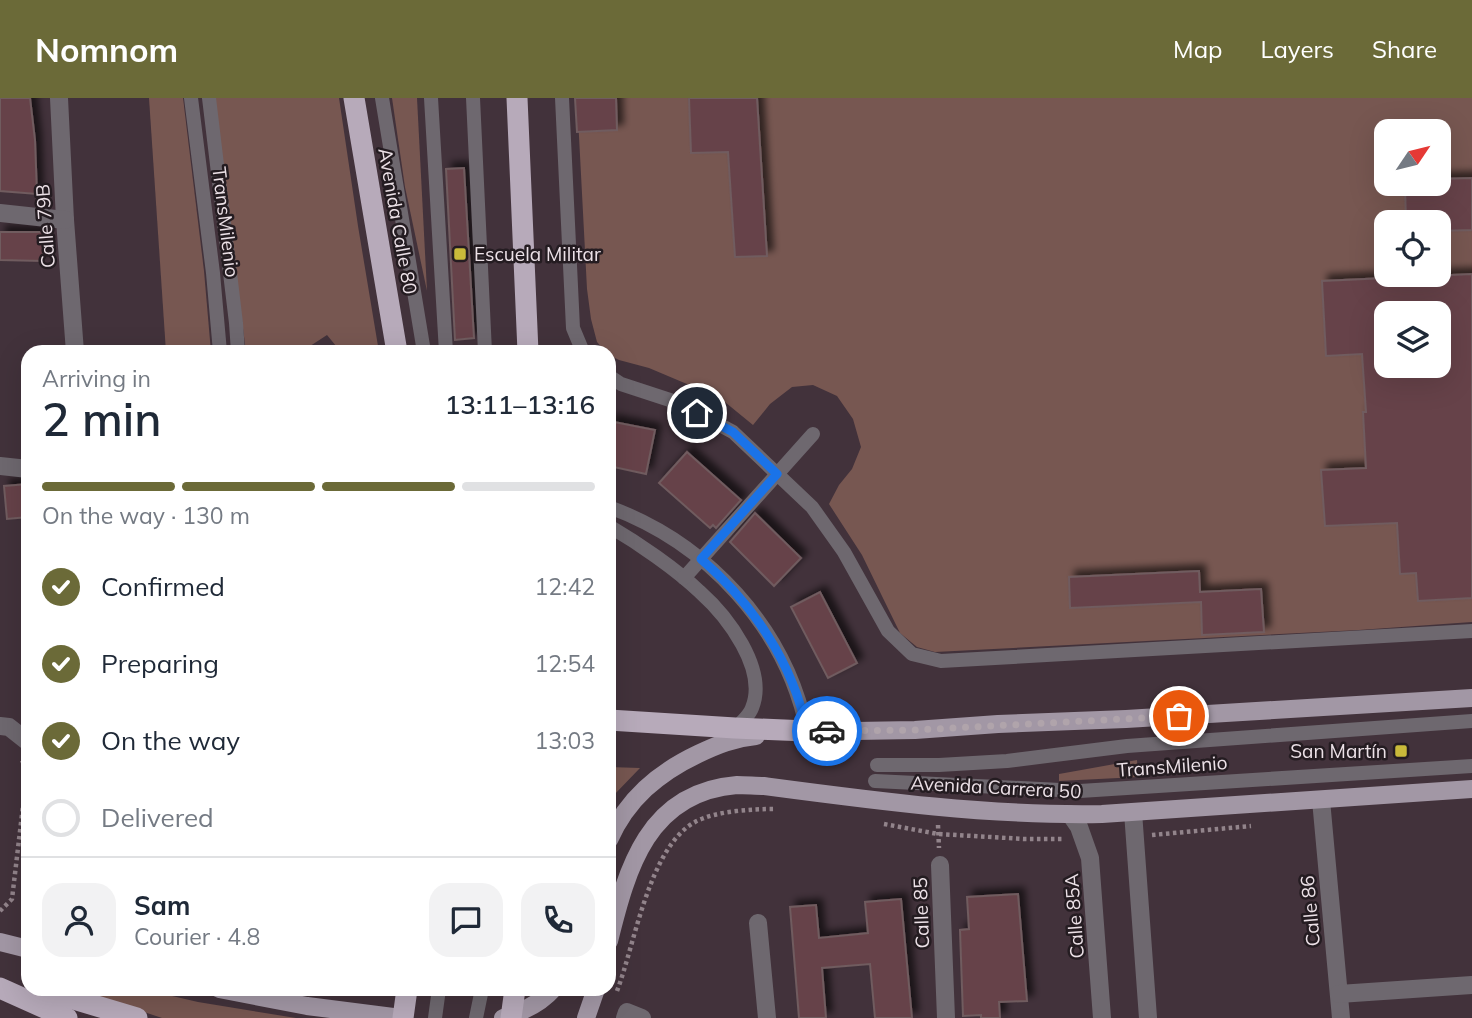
<!DOCTYPE html>
<meta charset="utf-8">
<style>
:root{--surface:#fff;--page:#f2f2f3;--text:#1f2937;--muted:#747a83;--line:#e0e1e3;--accent:#6b6a38}
body{margin:0;font-family:Mulish,sans-serif;background:var(--page);color:var(--text);height:100vh;display:flex;flex-direction:column;font-size:26px;white-space:nowrap}
*{box-sizing:border-box;margin:0}
p{font-size:23px;color:var(--muted)}
.icon{flex:none;width:38px;height:38px;fill:none;stroke:currentColor;stroke-width:2;stroke-linecap:round;stroke-linejoin:round}
.map{position:relative;flex:1;overflow:hidden}
.side{position:absolute;left:21px;top:247px;width:595px;height:651px;display:flex;flex-direction:column;background:var(--surface);border-radius:21px;box-shadow:0 7px 28px #0002}
.side>*{flex:none}
.needle{width:46px;rotate:55deg}
.tools{position:absolute;left:1374px;top:21px;display:grid;gap:14px}
.tools a{display:grid;place-items:center;width:77px;height:77px;border-radius:14px;background:var(--surface);box-shadow:0 7px 28px #0002;font-size:35px}
.pin{position:absolute;display:grid;place-items:center;width:60px;height:60px;color:#fff;margin:-30px;border:4px solid #fff;border-radius:50%;box-shadow:0 2px 7px #0007}
.courier{position:absolute;display:grid;place-items:center;width:70px;height:70px;margin:-35px;border:5px solid #1a73e8;border-radius:50%;background:#fff;color:#222;box-shadow:0 2px 9px #0007}
.summary em{font-style:normal;font-weight:600}
.summary div{display:flex;flex-direction:column-reverse}
.summary{display:flex;align-items:center;justify-content:space-between;height:119px;padding:0 21px}
h1{font-size:46px;font-weight:600;line-height:52px}
.bar{display:grid;grid-template-columns:repeat(4,1fr);gap:10px 7px;align-content:center;height:84px;padding:0 21px}
.bar i{height:9px;border-radius:5px;background:var(--line)}
.bar .on{background:var(--accent)}
.bar p{grid-column:span 4}
.line{display:flex;align-items:center;gap:18px;padding:0 21px;border-top:2px solid var(--line)}
.line div{flex:1}
.round{display:grid;place-items:center;flex:none;width:74px;height:74px;border-radius:21px;background:var(--page)}
ol{padding:0 21px;list-style:none}
li{display:flex;align-items:center;gap:21px;height:77px}
li p{margin-inline-start:auto}
li .icon{padding:7px;border-radius:50%;background:var(--accent);color:#fff;stroke-width:4}
li:last-child{color:var(--muted)}
li i{width:38px;height:38px;border:4px solid var(--line);border-radius:50%}
header{display:flex;align-items:center;gap:42px;box-sizing:border-box;height:98px;padding:0 35px;background:var(--accent);color:#fff}
header strong{font-size:33px}
nav{display:flex;gap:38px;margin-inline-start:auto;font-size:24px}
.map>svg:first-child{display:block}
.green{fill:#775751;fill-rule:evenodd}
.building{fill:#664349;stroke:#705b5f;stroke-width:2;fill-rule:evenodd;filter:url(#shadow)}
.lines{fill:none;stroke-linecap:round;stroke-linejoin:round}
.path{stroke:#92848b;stroke-width:4.5;stroke-dasharray:3.5 3.5;stroke-linecap:butt}
.lane{stroke:#6e686f;stroke-width:14}
.street{stroke:#6e686f;stroke-width:18}
.primary{stroke:#a297a5;stroke-width:18}
.highway{stroke:#b7aaba;stroke-width:21}
.highway-bridge{stroke:#b7aaba;stroke-width:21}
.done{stroke:#b0a4ab;stroke-width:7;stroke-dasharray:0 12.6}
.route{stroke:#1a73e8;stroke-width:9}
.poi-dot{fill:#c9ba3a;stroke:#241c21;stroke-width:2.5}
.labels{text-anchor:middle;dominant-baseline:central;stroke-width:5;stroke-linejoin:round;paint-order:stroke}
.street-label{font-size:19px;fill:#ece1e7;stroke:#241c21}
.poi-label{font-size:19px;fill:#ece1e7;stroke:#241c21;text-anchor:start}
</style>
<header>
<strong>Nomnom</strong>
<nav><a>Map</a><a>Layers</a><a>Share</a></nav>
</header>
<div class="map">
<svg width="1472" height="920" viewBox="0 0 1472 920">
<defs>
<filter id="shadow"><feDropShadow dx="6" dy="-6" stdDeviation="3.5" flood-color="#0009"/></filter>
</defs>
<rect width="100%" height="100%" fill="#42323b"/>
<!-- green -->
<g class="green">
<polygon points="149,0 183,0 204,173 211,254 166,254"/>
<polygon points="214,0 339,0 358,128 379,254 341,254 327,237 301,254 246,254"/>
<polygon points="392,0 417,0 427,193 405,89"/>
<path d="M577 0H1472V524L1359 532 935 554 917 549 900 535 862 457 829 406 839 387 852 371 861 349 853 321 837 298 813 287 792 289 770 306 753 327 720 300 649 270 619 262 609 257V254H606L597 244 591 221 587 191ZM1386 33H1438V86H1386ZM1386 124H1438V177H1386ZM1386 215H1438V268H1386Z"/>
<polygon points="1137,662 1138,679 1059,683 1059,676"/>
<polygon points="609,669 640,670 613,698 609,706"/>
<polygon points="75,891 142,891 198,904 296,920 162,920"/>
</g>
<!-- building -->
<g class="building">
<polygon points="0,0 30,0 35,42 37,96 0,93"/>
<polygon points="575,0 616,0 617,32 577,34"/>
<polygon points="689,0 757,0 767,158 735,159 728,54 691,55"/>
<polygon points="464,70 474,240 455,242 446,71"/>
<polygon points="1472,80 1472,132 1438,133 1438,124 1406,124 1405,86 1438,86 1438,81"/>
<polygon points="0,134 43,134 43,163 0,162"/>
<path d="M1472 176V500L1418 503 1416 475 1400 476 1397 425 1325 428 1321 372 1366 370 1363 314H1366L1362 256 1326 258 1322 183ZM1386 215H1438V268H1386Z"/>
<polygon points="609,323 655,332 646,376 609,368"/>
<polygon points="687,354 741,402 716,430 713,427 710,430 659,385"/>
<polygon points="28,386 28,419 7,421 4,388"/>
<polygon points="755,415 801,460 774,488 730,444"/>
<polygon points="1199,473 1200,494 1261,491 1264,534 1202,537 1201,504 1070,510 1069,479"/>
<polygon points="820,494 857,565 828,580 791,509"/>
<polygon points="1018,796 1027,903 999,904 1000,920 981,920 981,917 963,918 960,832 969,831 967,799"/>
<polygon points="901,801 912,920 875,920 870,866 822,870 826,920 799,920 790,809 816,807 819,840 868,835 865,804"/>
</g>
<g class="lines">
<!-- path -->
<g class="path">
<polyline points="313,254 314,254"/>
<polyline points="884,726 938,736 1025,741 1063,741"/>
<polyline points="938,727 939,750"/>
<polyline points="1152,737 1251,728"/>
<polyline points="0,813 12,801 27,674 22,662"/>
<path d="M617 893C635 846 649 749 695 724 715 713 752 711 775 711"/>
</g>
<!-- lane -->
<g class="lane">
<polyline points="191,0 213,175 220,254"/>
<polyline points="209,0 236,225 238,254"/>
<polyline points="382,0 424,254"/>
<polyline points="431,0 446,254"/>
<polyline points="473,0 485,254"/>
<polyline points="562,0 573,230 583,254"/>
<polyline points="609,278 621,286 679,305 733,334 812,409 844,454 888,533 912,556 941,563 1472,533"/>
<path d="M609 409C707 445 786 529 807 633"/>
<path d="M609 428C638 445 676 471 700 494 727 518 768 571 752 610 749 618 738 628 731 634"/>
<polyline points="684,480 813,336"/>
<polyline points="877,667 939,667 1007,663 1127,648 1472,623"/>
<polyline points="875,683 1080,693 1472,668"/>
<polyline points="435,920 439,891"/>
<polyline points="476,920 482,891"/>
</g>
<!-- street -->
<g class="street">
<polyline points="59,0 65,122 75,254"/>
<polyline points="0,115 65,122"/>
<polyline points="0,368 28,371"/>
<polyline points="0,628 9,629 28,644"/>
<polyline points="1321,702 1341,920"/>
<polyline points="1133,714 1148,920"/>
<polyline points="1070,716 1079,729 1090,760 1102,920"/>
<polyline points="940,767 946,920"/>
<polyline points="758,825 767,920"/>
<polyline points="1339,896 1472,887"/>
<polyline points="625,920 627,914 642,920"/>
</g>
<!-- primary -->
<g class="primary">
<polyline points="794,634 915,632 998,626 1126,621 1472,600"/>
<path d="M609 742C627 701 658 675 698 656 717 647 734 640 756 638"/>
<path d="M609 843C627 770 648 694 737 687 746 687 756 688 764 688 877 703 989 718 1102 716L1472 691"/>
<polyline points="0,844 28,851"/>
<polyline points="219,891 307,908 401,920"/>
<path d="M503 920C522 914 540 906 553 891"/>
<polyline points="586,920 596,891"/>
</g>
<!-- highway -->
<g class="highway">
<polyline points="354,0 397,254"/>
<polyline points="517,0 528,254"/>
<polyline points="609,622 735,630 807,633"/>
<polyline points="0,890 67,920"/>
<polyline points="40,891 137,920"/>
<polyline points="403,920 407,891"/>
</g>
<!-- highway-bridge -->
<polyline class="highway-bridge" points="511,920 515,891"/>
</g>
<g class="lines">
<!-- done -->
<polyline class="done" points="827,633 915,632 1179,618"/>
<!-- route -->
<path class="route" d="M697 315 733 334 777 376 701 461C753 506 793 565 807 633H827"/>
</g>
<!-- markers -->
<g class="poi-dot">
<rect x="453" y="149" width="14" height="14" rx="3.5"/>
<rect x="1394" y="646" width="14" height="14" rx="3.5"/>
</g>
<g class="labels">
<!-- street labels -->
<g class="street-label">
<text transform="translate(398 123) rotate(80)">Avenida Calle 80</text>
<text transform="translate(226 124) rotate(83)">TransMilenio</text>
<text transform="translate(45 128) rotate(-94)">Calle 79B</text>
<text transform="translate(1172 668) rotate(-4)">TransMilenio</text>
<text transform="translate(996 689) rotate(3)">Avenida Carrera 50</text>
<text transform="translate(1310 813) rotate(-95)">Calle 86</text>
<text transform="translate(921 815) rotate(-92)">Calle 85</text>
<text transform="translate(1074 818) rotate(-94)">Calle 85A</text>
</g>
<!-- poi labels -->
<g class="poi-label">
<text x="474" y="156">Escuela Militar</text>
<text x="1387" y="653" text-anchor="end">San Martín</text>
</g>
</g>
</svg>
<div class="tools">
<a><svg class="needle" viewBox="-14 -14 28 28"><path d="M0-13l5 13h-10z" fill="#e53935"/><path d="M0 13l5-13h-10z" fill="#747a83"/></svg></a>
<a><svg class="icon" aria-label="locate" viewBox="0 0 24 24"><circle cx="12" cy="12" r="6"/><path d="M12 2v4M12 18v4M2 12h4M18 12h4"/></svg></a>
<a><svg class="icon" aria-label="layers" viewBox="0 0 24 24"><path d="M12 4l9 5-9 5-9-5zM3 14l9 5 9-5"/></svg></a>
</div>
<div class="pin" style="left:1179px;top:618px;background:#ea580c"><svg class="icon" aria-label="bag" viewBox="0 0 24 24"><path d="M5 8h14l-1 12H6zM9 8a3 3 0 0 1 6 0"/></svg></div>
<div class="pin" style="left:697px;top:315px;background:#1f2937"><svg class="icon" aria-label="home" viewBox="0 0 24 24"><path d="M3 11l9-7 9 7M6 9v11h12V9"/></svg></div>
<div class="courier" style="left:827px;top:633px"><svg class="icon" aria-label="car" viewBox="0 0 24 24"><path d="M5 17H2v-5l4-1 3-4h7l3 4 3 1v5h-3M9 17h6M6 11h13"/><circle cx="7" cy="17" r="2"/><circle cx="17" cy="17" r="2"/></svg></div>
<section class="side">
<div class="summary"><div><h1>2 min</h1><p>Arriving in</p></div><em>13:11–13:16</em></div>
<div class="bar"><i class="on"></i><i class="on"></i><i class="on"></i><i></i><p>On the way · 130 m</p></div>
<ol>
<li><svg class="icon" aria-label="check" viewBox="0 0 24 24"><path d="M5 12l5 5 9-10"/></svg>Confirmed<p>12:42</p></li>
<li><svg class="icon" aria-label="check" viewBox="0 0 24 24"><path d="M5 12l5 5 9-10"/></svg>Preparing<p>12:54</p></li>
<li><svg class="icon" aria-label="check" viewBox="0 0 24 24"><path d="M5 12l5 5 9-10"/></svg>On the way<p>13:03</p></li>
<li><i></i>Delivered</li>
</ol>
<div class="line" style="height:126px"><a class="round"><svg class="icon" aria-label="person" viewBox="0 0 24 24"><circle cx="12" cy="8" r="4"/><path d="M4 21q1-7 8-7t8 7"/></svg></a><div><b>Sam</b><p>Courier · 4.8</p></div><a class="round"><svg class="icon" aria-label="chat" viewBox="0 0 24 24"><path d="M4 5h16v11H9l-5 4z"/></svg></a><a class="round"><svg class="icon" aria-label="phone" viewBox="0 0 24 24"><path d="M5 4h4l2 5-3 2q2 4 5 5l2-3 5 2v4C11 20 4 13 5 4z"/></svg></a></div>
</section>
</div>
